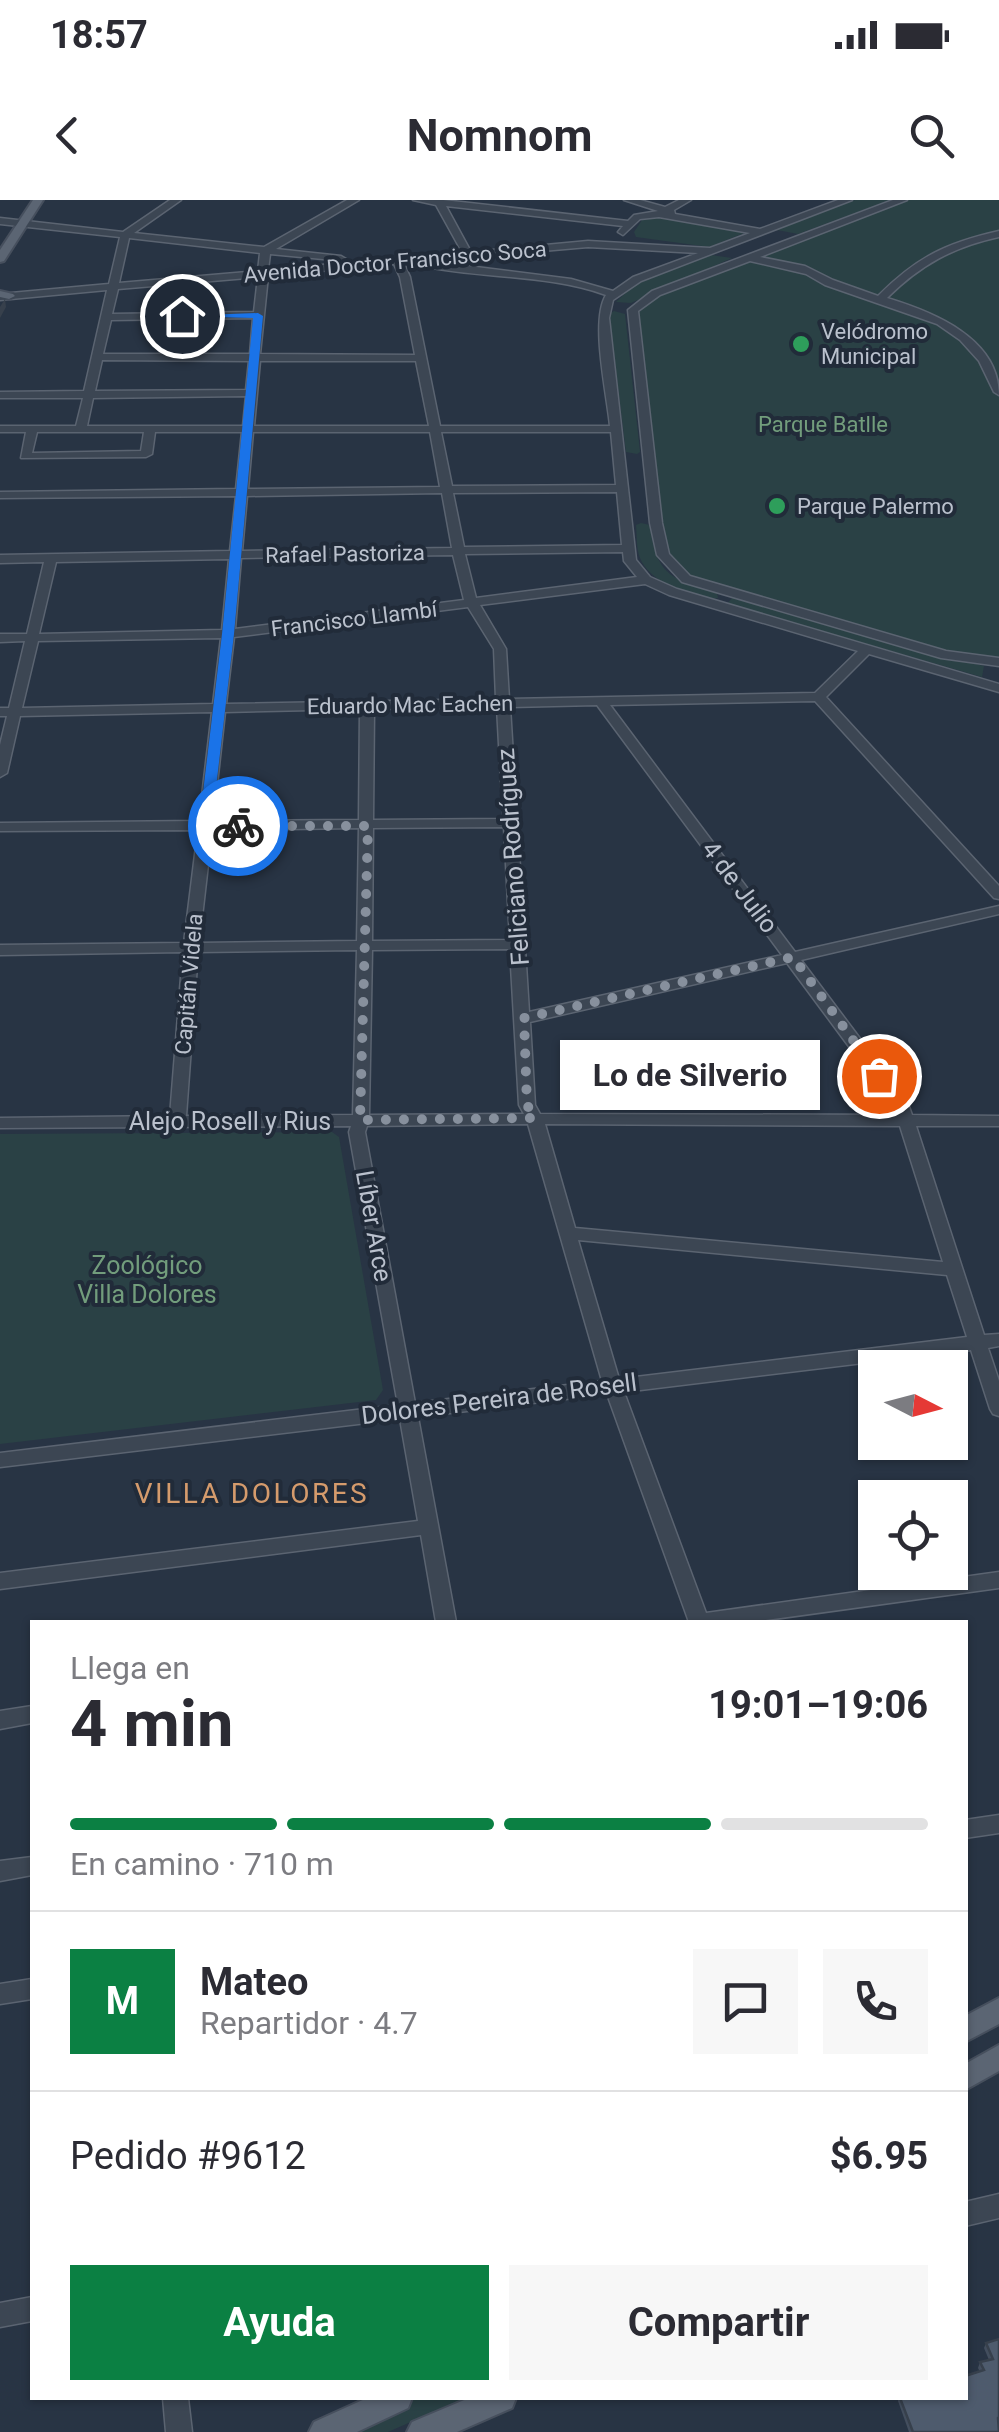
<!DOCTYPE html>
<html lang="es">
<meta charset="utf-8">
<style>
:root{--surface:#fff;--page:#f7f7f7;--text:#2b2b33;--muted:#7c7c81;--line:#e1e1e2;--accent:#0b8043}
body{margin:0;font-family:Roboto,sans-serif;background:var(--page);color:var(--text);height:100vh;display:flex;flex-direction:column;font-size:38px;white-space:nowrap}
*{box-sizing:border-box;margin:0}
p{font-size:32px;color:var(--muted)}
.icon{flex:none;width:55px;height:55px;fill:none;stroke:currentColor;stroke-width:2;stroke-linecap:round;stroke-linejoin:round}
.map{position:relative;flex:1;overflow:hidden}
.sheet{position:absolute;left:30px;top:1420px;width:938px;height:780px;display:flex;flex-direction:column;background:var(--surface);border-radius:0px;box-shadow:0 2px 8px #0004}
.sheet>*{flex:none}
.needle{width:65px;rotate:96deg}
.fabs{position:absolute;left:858px;top:1150px;display:grid;gap:20px}
.fabs a{display:grid;place-items:center;width:110px;height:110px;border-radius:0px;background:var(--surface);box-shadow:0 2px 8px #0004;font-size:50px}
.pin{position:absolute;display:grid;place-items:center;width:85px;height:85px;color:#fff;margin:-42px;border:5px solid #fff;border-radius:50%;box-shadow:0 2px 10px #0007}
.courier{position:absolute;display:grid;place-items:center;width:100px;height:100px;margin:-50px;border:8px solid #1a73e8;border-radius:50%;background:#fff;color:#222;box-shadow:0 2px 12px #0007}
.bubble{position:absolute;height:70px;border-radius:0px;background:var(--surface);box-shadow:0 2px 8px #0004;font-size:32px;font-weight:700;line-height:70px;text-align:center}
.summary em{font-style:normal;font-weight:700}
.summary div{display:flex;flex-direction:column-reverse}
.summary{display:flex;align-items:center;justify-content:space-between;height:170px;padding:0 40px}
h1{font-size:65px;font-weight:700;line-height:75px}
.bar{display:grid;grid-template-columns:repeat(4,1fr);gap:15px 10px;align-content:center;height:120px;padding:0 40px}
.bar i{height:12px;border-radius:8px;background:var(--line)}
.bar .active{background:var(--accent)}
.bar p{grid-column:span 4}
.line{display:flex;align-items:center;gap:25px;padding:0 40px;border-top:2px solid var(--line)}
.line div{flex:1}
.round{display:grid;place-items:center;flex:none;width:105px;height:105px;border-radius:0px;background:var(--page)}
.cta{display:flex;gap:20px;margin-top:auto;padding:20px 40px}
.cta a{flex:1;height:115px;border-radius:0px;background:var(--accent);color:#fff;font-size:40px;font-weight:700;line-height:115px;text-align:center}
.cta a+a{background:var(--page);color:var(--text)}
.status{display:flex;justify-content:space-between;align-items:center;height:70px;padding:0 50px;background:var(--surface);direction:ltr}
.status svg{height:28px;fill:currentColor}
header{display:flex;justify-content:space-between;align-items:center;height:130px;padding:0 40px;background:var(--surface);font-size:45px;font-weight:700}
.map>svg:first-child{display:block}
.green{fill:#2a4145}
.lines{fill:none;stroke-linecap:round;stroke-linejoin:round}
.minor-casing{stroke:#5b6471;stroke-width:3}
.major-casing{stroke:#464f5d;stroke-width:4}
.minor{fill:#3c4653;fill-rule:evenodd}
.major{fill:#5b6573;fill-rule:evenodd}
.wall{fill:#434e5e}
.shaded-wall{fill:#37404c}
.building{fill:#4e5b6d;stroke:#37404c;stroke-width:2.5}
.route{fill:#1a73e8}
.done{stroke:#87909d;stroke-width:10;stroke-dasharray:0 18}
.leisure-dot{fill:#2e9e5b;stroke:#212b39;stroke-width:4}
.labels{text-anchor:middle;dominant-baseline:central;stroke-width:8;stroke-linejoin:round;paint-order:stroke}
.far-street-label{font-size:22px;fill:#bac1cd;stroke:#212b39}
.far-poi-label{font-size:22px;fill:#bac1cd;stroke:#212b39;text-anchor:start}
.far-park-label{font-size:22px;fill:#729d7c;stroke:#212b39}
.street-label{font-size:25px;fill:#bac1cd;stroke:#212b39}
.park-label{font-size:25px;fill:#729d7c;stroke:#212b39}
.neighbourhood-label{font-size:28px;letter-spacing:2.5px;fill:#d59b6c;stroke:#212b39}
</style>
<div class="status"><b>18:57</b><svg viewBox="0 0 49 12"><path d="M0 12V9h3v3zM5 12V6h3v6zM10 12V3h3v9zM15 12V0h3v12zM26 1h20v11H26zM47 4h2v5h-2z"/></svg></div>
<header><svg class="icon" aria-label="back" viewBox="0 0 24 24"><path d="M15 5l-7 7 7 7"/></svg>Nomnom<svg class="icon" aria-label="search" viewBox="0 0 24 24"><circle cx="10" cy="10" r="6"/><path d="M15 15l6 6"/></svg></header>
<div class="map">
<svg width="999" height="2232" viewBox="0 0 999 2232">
<rect width="100%" height="100%" fill="#283444"/>
<!-- green -->
<g class="green">
<polygon points="855,0 890,0 798,34 777,30"/>
<polygon points="902,0 999,0 999,462 975,461 700,384 663,355 633,110 648,97"/>
<polygon points="661,16 744,33 709,47 636,37 634,32 642,20"/>
<polygon points="711,55 732,58 631,103 616,102 634,85"/>
<polygon points="614,111 625,114 640,252 637,254 626,252 609,114"/>
<path d="M641 323 650 325C656 375 671 379 717 393L718 398C695 402 649 382 640 358 636 348 637 335 636 325Z"/>
<polygon points="732,398 984,466 982,477 727,404"/>
<polygon points="332,932 339,937 383,1190 376,1200 0,1244 0,934"/>
<polygon points="418,2198 465,2198 388,2232 341,2232"/>
</g>
<g class="lines">
<defs>
<g id="minor">
<path d="M170 0H181L134 33 264 47 347 0H359L276 49 341 56 346 59 344 61 270 54 268 70 462 52 436 5 413 0H443L628 21 634 15 658 11 624 0H640L665 7 679 0H691L674 10 675 14 760 29 838 0H852L641 81 613 100 609 118 636 360 650 377 677 389 999 484V492L869 454 826 497 999 686V699L994 698 815 501 610 505 795 752 999 706V714L801 760 907 901 912 915 999 916V926H916L984 1135 999 1134V1146L988 1148 999 1181V1216L993 1214 990 1209 971 1150 624 1192 706 1413 999 1372V1388L752 1422H689L607 1194 418 1217 456 1422H436L421 1335 0 1389V1373L418 1321 400 1219 0 1267V1253L398 1205 349 932 351 926 0 928V918L170 916 183 752 0 755V745L184 743 198 630 0 631V623L199 621 212 512 20 516 7 573 0 577V545L7 516H0V508H9L25 441 0 442V434H27L44 362 0 363V355L230 351 236 296 0 298V292L236 289 242 232H155L152 254 146 257 21 258 26 232H0V226H76L83 198H0V192L84 191 107 90 0 100V94L109 84 120 37 0 24V18L123 32ZM446 6 623 26 618 32 623 35 640 19 659 17 750 33 710 48 588 41 471 52ZM129 38 260 53 258 71 119 83ZM588 47 698 53 633 77 613 91 571 79 428 61 465 58 471 64 476 61 474 57ZM423 62V66C483 79 548 74 606 95 590 121 607 194 610 226H440L410 77 404 64ZM394 64 400 77 415 155 260 154 268 76ZM258 77 254 112 112 114 118 89ZM253 118 250 154H103L111 120ZM102 160 249 161 246 190 95 191ZM260 161H416L429 226H254ZM246 196 243 226H87L93 198ZM37 232H144L141 251 32 253ZM253 232H430L440 287 248 289ZM441 232H611L616 285 452 286ZM617 292 622 345 464 347 453 293ZM442 293 452 348 242 351 247 296ZM623 352 624 361 637 377 476 398 465 354ZM453 355 464 400 235 429 241 358ZM229 359 222 430 39 434 56 362ZM645 384 669 395 858 451 815 493 509 499 506 449 480 405ZM468 407 494 449 496 499 226 504 234 437ZM221 438 213 504 22 508 38 441ZM597 505 782 755 529 812 510 507ZM497 507 503 619 373 620 374 509ZM360 509 359 620 213 621 225 512ZM504 627 510 740 372 741 373 628ZM359 628 357 741 199 743 212 630ZM510 749 519 905 524 914 369 915 372 750ZM357 750 353 915 186 916 198 752ZM787 763 893 906 896 915 540 914 535 905 530 822ZM528 924 602 1181 415 1203 365 932 367 926ZM545 924 900 926 943 1062 575 1028ZM578 1040 947 1075 967 1137 619 1179Z"/>
<path d="M893 0H907L760 57 805 66 833 80 878 96C917 57 946 43 999 31V37C953 47 920 65 887 98 933 112 999 138 999 195L994 192 979 161 960 140 937 124 825 85 806 74 750 61 660 95 638 111 662 323 669 354 690 376 946 451 999 458V466L941 458 682 382 657 355 650 323 628 110 652 91Z"/>
<polygon points="32,1506 32,1523 0,1529 0,1511"/>
<polygon points="999,1615 999,1633 965,1638 965,1620"/>
<polygon points="32,1657 32,1675 0,1681 0,1661"/>
<polygon points="32,1779 32,1799 0,1804 0,1784"/>
<polygon points="999,1994 999,2018 965,2026 965,2002"/>
<polygon points="32,2097 32,2121 0,2127 0,2103"/>
<polygon points="163,2198 188,2198 192,2232 166,2232"/>
</g>
<g id="major">
<polygon points="33,0 43,0 4,61 0,62 0,50"/>
<polygon points="0,91 13,94 15,96 9,99 0,97"/>
<polygon points="999,1798 999,1824 965,1842 965,1816"/>
<polygon points="999,1845 999,1871 965,1890 965,1864"/>
<polygon points="367,2198 412,2198 408,2208 357,2232 309,2232 314,2222"/>
<polygon points="469,2198 516,2198 512,2208 457,2232 407,2232 412,2222"/>
</g>
</defs>
<!-- minor casing -->
<use href="#minor" class="minor-casing"/>
<!-- major casing -->
<use href="#major" class="major-casing"/>
<!-- minor -->
<use href="#minor" class="minor"/>
<!-- major -->
<use href="#major" class="major"/>
</g>
<!-- wall -->
<polygon class="wall" points="999,2139 999,2232 909,2232 898,2201 899,2198 965,2198 980,2172 978,2168 980,2162 989,2160 984,2148 986,2143"/>
<!-- shaded-wall -->
<polygon class="shaded-wall" points="5,99 6,107 0,118 0,107"/>
<!-- building -->
<polygon class="building" points="999,2139 999,2217 998,2218 999,2232 913,2232 900,2198 965,2198 965,2176 984,2170 980,2162 993,2159 986,2143"/>
<!-- route -->
<path class="route" d="M258 113 263 116 234 434 212 622H238L244 626C234 633 209 633 199 626L222 434 253 118 177 116Z"/>
<g class="lines">
<!-- done -->
<polyline class="done" points="238,626 368,626 360,920 535,918 527,905 524,818 793,757 879,876"/>
</g>
<!-- markers -->
<g class="leisure-dot">
<circle cx="801" cy="144" r="10"/>
<circle cx="777" cy="306" r="10"/>
</g>
<g class="labels">
<!-- far-street labels -->
<g class="far-street-label">
<text transform="translate(395 62) rotate(-5)">Avenida Doctor Francisco Soca</text>
<text transform="translate(345 354) rotate(-1)">Rafael Pastoriza</text>
<text transform="translate(354 419) rotate(-7)">Francisco Llambí</text>
<text transform="translate(410 505) rotate(-1)">Eduardo Mac Eachen</text>
<text transform="translate(189 784) rotate(-85)">Capitán Videla</text>
</g>
<!-- far-poi labels -->
<g class="far-poi-label">
<text x="821" y="131">Velódromo<tspan x="821" dy="25">Municipal</tspan></text>
<text x="797" y="306">Parque Palermo</text>
</g>
<!-- far-park labels -->
<g class="far-park-label">
<text x="823" y="224">Parque Batlle</text>
</g>
<!-- street labels -->
<g class="street-label">
<text transform="translate(513 657) rotate(-94)">Feliciano Rodríguez</text>
<text transform="translate(740 687) rotate(53)">4 de Julio</text>
<text x="230" y="921">Alejo Rosell y Rius</text>
<text transform="translate(374 1026) rotate(80)">Líber Arce</text>
<text transform="translate(499 1199) rotate(-7)">Dolores Pereira de Rosell</text>
</g>
<!-- park labels -->
<g class="park-label">
<text x="147" y="1065">Zoológico<tspan x="147" dy="29">Villa Dolores</tspan></text>
</g>
<!-- neighbourhood labels -->
<g class="neighbourhood-label">
<text x="252" y="1293">VILLA DOLORES</text>
</g>
</g>
</svg>
<div class="fabs">
<a><svg class="needle" viewBox="-14 -14 28 28"><path d="M0-13l5 13h-10z" fill="#e53935"/><path d="M0 13l5-13h-10z" fill="#7c7c81"/></svg></a>
<a><svg class="icon" aria-label="locate" viewBox="0 0 24 24"><circle cx="12" cy="12" r="6"/><path d="M12 2v4M12 18v4M2 12h4M18 12h4"/></svg></a>
</div>
<div class="pin" style="left:879px;top:876px;background:#ea580c"><svg class="icon" aria-label="bag" viewBox="0 0 24 24"><path d="M5 8h14l-1 12H6zM9 8a3 3 0 0 1 6 0"/></svg></div>
<div class="pin" style="left:182px;top:116px;background:#1f2937"><svg class="icon" aria-label="home" viewBox="0 0 24 24"><path d="M3 11l9-7 9 7M6 9v11h12V9"/></svg></div>
<div class="courier" style="left:238px;top:626px"><svg class="icon" aria-label="bike" viewBox="0 0 24 24"><circle cx="6" cy="16" r="4"/><circle cx="18" cy="16" r="4"/><path d="M6 16l4-8h5l3 8M10 8l3 8H6M13 5h3"/></svg></div>
<div class="bubble" style="left:560px;top:840px;width:260px">Lo de Silverio</div>
<section class="sheet">
<div class="summary"><div><h1>4 min</h1><p>Llega en</p></div><em>19:01–19:06</em></div>
<div class="bar"><i class="active"></i><i class="active"></i><i class="active"></i><i></i><p>En camino · 710 m</p></div>
<div class="line" style="height:180px"><b class="round" style="background:var(--accent);color:#fff">M</b><div><b>Mateo</b><p>Repartidor · 4.7</p></div><a class="round"><svg class="icon" aria-label="chat" viewBox="0 0 24 24"><path d="M4 5h16v11H9l-5 4z"/></svg></a><a class="round"><svg class="icon" aria-label="phone" viewBox="0 0 24 24"><path d="M5 4h4l2 5-3 2q2 4 5 5l2-3 5 2v4C11 20 4 13 5 4z"/></svg></a></div>
<div class="line" style="height:130px"><div>Pedido #9612</div><b>$6.95</b></div>
<div class="cta"><a>Ayuda</a><a>Compartir</a></div>
</section>
</div>
